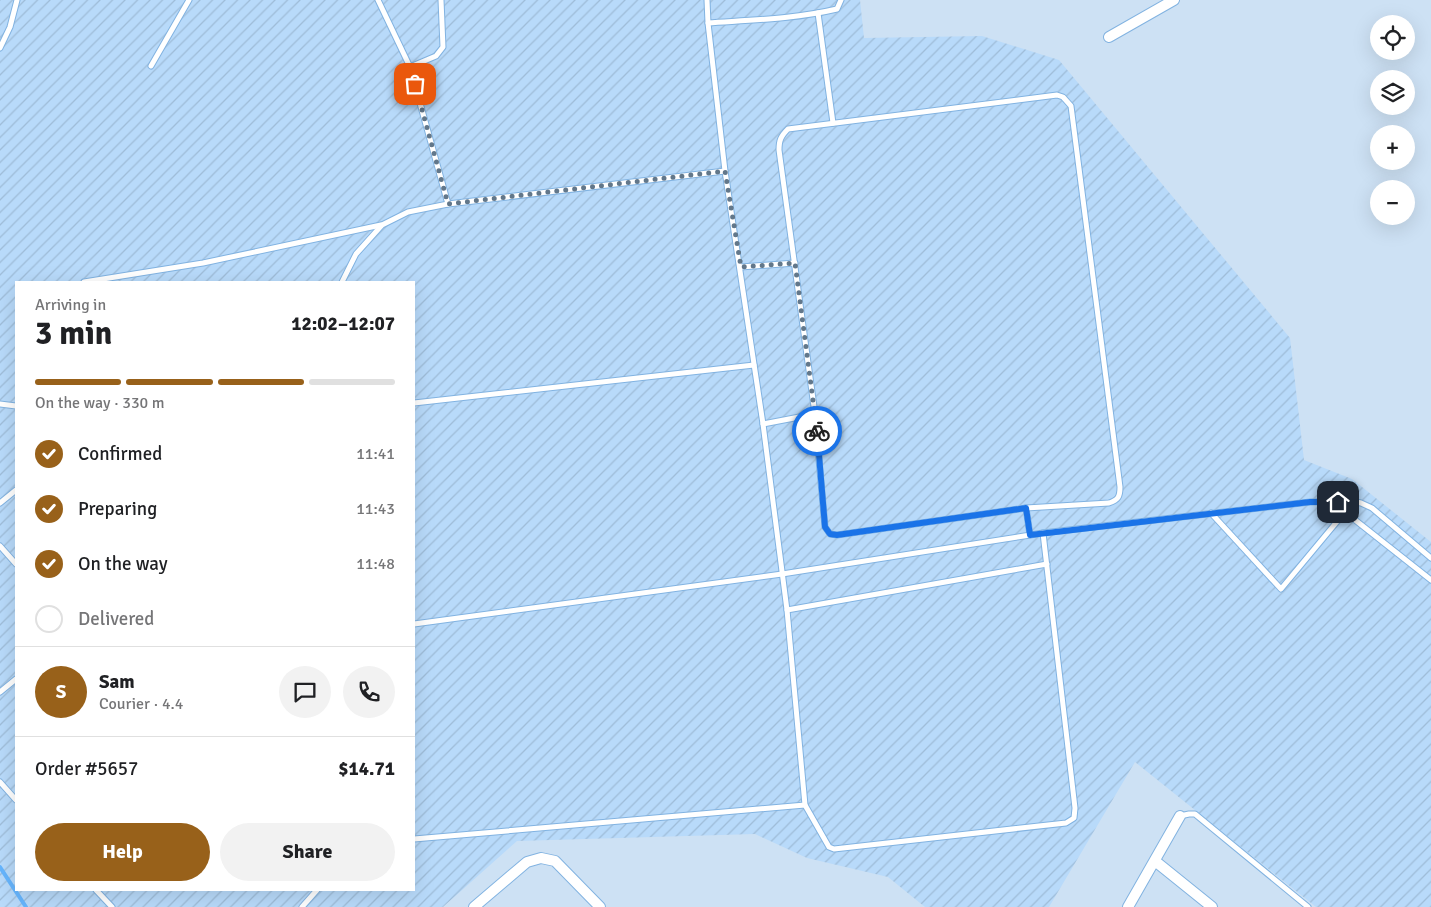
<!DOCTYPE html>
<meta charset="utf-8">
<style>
:root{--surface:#fff;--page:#f2f2f2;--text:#202124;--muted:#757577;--line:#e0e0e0;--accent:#98611a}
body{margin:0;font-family:Signika,sans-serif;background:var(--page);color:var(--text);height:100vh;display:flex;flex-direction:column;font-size:19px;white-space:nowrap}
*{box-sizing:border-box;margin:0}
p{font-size:16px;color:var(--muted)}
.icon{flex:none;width:28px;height:28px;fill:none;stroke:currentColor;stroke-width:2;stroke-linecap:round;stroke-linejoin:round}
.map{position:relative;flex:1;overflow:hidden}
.drawer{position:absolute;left:15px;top:281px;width:400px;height:610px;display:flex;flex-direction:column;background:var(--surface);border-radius:0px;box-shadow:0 5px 20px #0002}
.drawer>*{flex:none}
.fabs{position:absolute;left:1370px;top:15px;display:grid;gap:10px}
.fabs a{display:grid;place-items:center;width:45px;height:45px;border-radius:50%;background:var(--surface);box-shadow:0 5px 20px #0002;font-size:25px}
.pin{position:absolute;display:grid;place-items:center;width:42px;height:42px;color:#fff;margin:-21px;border-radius:10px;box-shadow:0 2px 8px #0006}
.courier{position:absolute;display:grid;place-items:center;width:50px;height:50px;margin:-25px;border:4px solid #1a73e8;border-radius:50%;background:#fff;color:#222;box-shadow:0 1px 6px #0007}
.summary em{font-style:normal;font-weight:700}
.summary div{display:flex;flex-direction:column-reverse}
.summary{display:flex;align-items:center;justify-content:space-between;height:85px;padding:0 20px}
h1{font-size:32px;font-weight:700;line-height:38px}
.bar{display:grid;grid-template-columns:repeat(4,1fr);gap:8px 5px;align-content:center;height:60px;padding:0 20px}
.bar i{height:6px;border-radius:4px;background:var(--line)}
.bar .current{background:var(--accent)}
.bar p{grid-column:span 4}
.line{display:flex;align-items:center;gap:12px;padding:0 20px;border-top:1px solid var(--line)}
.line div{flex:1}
.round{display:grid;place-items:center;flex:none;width:52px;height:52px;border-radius:26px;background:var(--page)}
ol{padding:0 20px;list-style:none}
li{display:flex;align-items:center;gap:15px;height:55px}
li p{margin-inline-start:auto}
li .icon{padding:5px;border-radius:50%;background:var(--accent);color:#fff;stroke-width:4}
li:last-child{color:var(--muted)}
li i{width:28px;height:28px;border:2px solid var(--line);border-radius:50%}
.primary-button{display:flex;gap:10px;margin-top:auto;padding:10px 20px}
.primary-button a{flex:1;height:58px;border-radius:30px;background:var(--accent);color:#fff;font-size:20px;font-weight:700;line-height:58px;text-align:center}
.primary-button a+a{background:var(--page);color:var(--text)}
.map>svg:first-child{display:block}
.industrial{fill:url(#industrial-furrows);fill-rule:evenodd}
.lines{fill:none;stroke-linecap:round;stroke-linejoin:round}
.stream{stroke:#66b5fd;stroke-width:4}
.service-casing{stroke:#82b3e1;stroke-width:7}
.minor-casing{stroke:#82b3e1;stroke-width:12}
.service{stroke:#fff;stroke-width:5}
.minor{stroke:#fff;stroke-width:10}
.done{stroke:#62778a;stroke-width:5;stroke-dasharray:0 9}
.route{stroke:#1a73e8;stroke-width:6}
</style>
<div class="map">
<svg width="1431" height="907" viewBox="0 0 1431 907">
<defs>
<pattern id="industrial-furrows" width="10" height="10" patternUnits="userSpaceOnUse" patternTransform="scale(1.25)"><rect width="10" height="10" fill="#b8dafa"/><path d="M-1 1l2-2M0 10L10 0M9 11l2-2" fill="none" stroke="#9ebcd8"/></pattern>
</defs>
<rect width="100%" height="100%" fill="#cde1f4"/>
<!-- industrial -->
<path class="industrial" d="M0 0H860L864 38 982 36 1059 60 1290 338 1304 460 1352 479 1431 542V907H1316L1135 762 1049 907H925L888 877 807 858 755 834 517 841 443 907H0ZM16 282H414V890H16Z"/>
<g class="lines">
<!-- stream -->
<polyline class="stream" points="0,867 26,907"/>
<defs>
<g id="service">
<polyline points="378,0 410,67 448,204"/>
<polyline points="707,0 708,23 725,171 763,424 787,610 805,805 829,847 834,849 1066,823 1074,818 1075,808 1043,533"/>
<polyline points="818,13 833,123"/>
<path d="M708 23C751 20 795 19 837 9L841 0"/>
<polyline points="0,48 10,27 17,0"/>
<polyline points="151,66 189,0"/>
<polyline points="410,67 436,56 443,47 441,0"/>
<path d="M1057 95 1063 97 1071 106 1120 487C1120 497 1118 500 1109 503L1026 508 837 535 830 534 825 527 815 414 779 150C779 140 781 136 788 129Z"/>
<polyline points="741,267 795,263"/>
<polyline points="84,282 203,263 381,225"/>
<polyline points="342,282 356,254 382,225 408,212 448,204 725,171"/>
<polyline points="414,403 754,365"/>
<polyline points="0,404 16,406"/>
<polyline points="763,424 815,414"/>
<polyline points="0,503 16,490"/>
<polyline points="1026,508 1030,535"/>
<polyline points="1345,512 1431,580"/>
<polyline points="1211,513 1281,589 1345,512 1352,501"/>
<polyline points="0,546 16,564"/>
<polyline points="787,610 1047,564"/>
<polyline points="414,624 782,574 1043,533 1310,502 1352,501 1361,503 1372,508 1431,558"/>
<polyline points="0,692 16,679"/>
<polyline points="0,782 16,800"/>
<polyline points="1180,816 1189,814 1195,814 1308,907"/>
<polyline points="414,839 805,805"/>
<polyline points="96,890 112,907"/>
<polyline points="302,907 317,890"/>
</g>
<g id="minor">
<polyline points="1109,37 1174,0"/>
<polyline points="1155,861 1212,907"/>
<polyline points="474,907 527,862 541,858 555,861 600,907"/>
<polyline points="1128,907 1180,816"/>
</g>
</defs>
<!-- service casing -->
<use href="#service" class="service-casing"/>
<!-- minor casing -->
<use href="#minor" class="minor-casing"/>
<!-- service -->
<use href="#service" class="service"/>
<!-- minor -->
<use href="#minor" class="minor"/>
</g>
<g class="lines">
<!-- done -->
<polyline class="done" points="415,84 448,204 725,171 741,267 795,263 817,431"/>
<!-- route -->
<polyline class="route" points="817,431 825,527 830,534 837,535 1026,508 1030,535 1310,502 1338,502"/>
</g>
</svg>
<div class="fabs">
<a><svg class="icon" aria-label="locate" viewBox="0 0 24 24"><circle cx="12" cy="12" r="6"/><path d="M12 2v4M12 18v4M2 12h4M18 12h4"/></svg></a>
<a><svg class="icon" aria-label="layers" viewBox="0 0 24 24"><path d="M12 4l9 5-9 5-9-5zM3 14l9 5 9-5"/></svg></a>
<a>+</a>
<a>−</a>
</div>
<div class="pin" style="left:415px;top:84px;background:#ea580c"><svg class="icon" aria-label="bag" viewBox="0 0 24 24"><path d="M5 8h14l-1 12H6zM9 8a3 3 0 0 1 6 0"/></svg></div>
<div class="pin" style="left:1338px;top:502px;background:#1f2937"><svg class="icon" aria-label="home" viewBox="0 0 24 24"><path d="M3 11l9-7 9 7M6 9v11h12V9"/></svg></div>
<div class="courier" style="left:817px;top:431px"><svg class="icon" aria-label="bike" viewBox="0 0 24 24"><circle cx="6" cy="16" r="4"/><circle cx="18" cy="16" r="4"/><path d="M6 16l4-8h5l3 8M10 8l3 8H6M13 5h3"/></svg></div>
<section class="drawer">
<div class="summary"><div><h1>3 min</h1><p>Arriving in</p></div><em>12:02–12:07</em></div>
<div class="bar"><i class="current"></i><i class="current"></i><i class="current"></i><i></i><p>On the way · 330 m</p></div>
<ol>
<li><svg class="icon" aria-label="check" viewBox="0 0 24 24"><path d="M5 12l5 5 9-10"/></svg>Confirmed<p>11:41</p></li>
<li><svg class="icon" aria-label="check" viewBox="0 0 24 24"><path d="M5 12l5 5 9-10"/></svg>Preparing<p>11:43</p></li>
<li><svg class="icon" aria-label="check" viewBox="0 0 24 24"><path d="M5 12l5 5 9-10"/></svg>On the way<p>11:48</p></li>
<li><i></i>Delivered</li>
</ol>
<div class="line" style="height:90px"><b class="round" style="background:var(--accent);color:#fff">S</b><div><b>Sam</b><p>Courier · 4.4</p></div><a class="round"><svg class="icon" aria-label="chat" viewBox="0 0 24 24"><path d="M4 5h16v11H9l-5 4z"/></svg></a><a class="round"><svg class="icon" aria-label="phone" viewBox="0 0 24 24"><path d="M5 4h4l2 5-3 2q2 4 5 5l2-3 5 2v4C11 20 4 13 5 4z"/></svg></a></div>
<div class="line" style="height:65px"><div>Order #5657</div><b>$14.71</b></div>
<div class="primary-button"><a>Help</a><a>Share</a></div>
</section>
</div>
